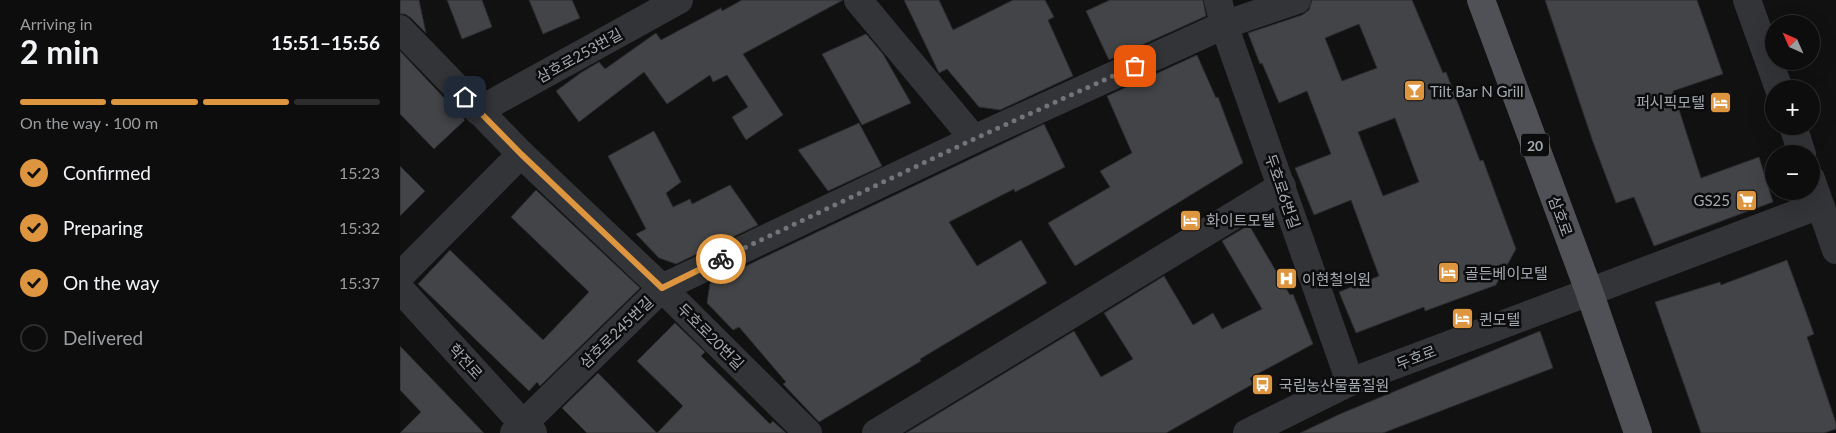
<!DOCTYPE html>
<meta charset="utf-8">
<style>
:root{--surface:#0d0d0e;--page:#1b1b1c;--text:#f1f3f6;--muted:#9a9c9e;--line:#2d2d2e;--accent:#dd953f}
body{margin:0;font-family:Lato,"Noto Sans KR",sans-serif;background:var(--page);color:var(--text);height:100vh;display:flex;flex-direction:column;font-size:19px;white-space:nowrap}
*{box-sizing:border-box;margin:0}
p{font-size:16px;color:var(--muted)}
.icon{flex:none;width:28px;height:28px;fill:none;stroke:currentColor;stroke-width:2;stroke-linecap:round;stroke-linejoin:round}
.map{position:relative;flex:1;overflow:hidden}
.drawer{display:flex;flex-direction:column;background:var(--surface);width:400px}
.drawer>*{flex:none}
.needle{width:32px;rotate:315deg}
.fabs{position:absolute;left:1365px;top:15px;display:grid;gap:10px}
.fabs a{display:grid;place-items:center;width:55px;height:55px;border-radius:50%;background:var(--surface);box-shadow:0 5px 20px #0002,0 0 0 1px var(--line);font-size:25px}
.pin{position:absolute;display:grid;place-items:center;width:42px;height:42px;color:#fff;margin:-21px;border-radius:10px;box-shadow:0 2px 8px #0006}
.courier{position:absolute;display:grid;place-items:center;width:50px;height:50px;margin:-25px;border:4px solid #dd953f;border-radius:50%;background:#fff;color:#222;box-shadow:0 1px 6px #0007}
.head em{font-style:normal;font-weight:700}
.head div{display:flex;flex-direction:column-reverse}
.head{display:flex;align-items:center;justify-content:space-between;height:85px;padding:0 20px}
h1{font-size:32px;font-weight:700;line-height:38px}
.bar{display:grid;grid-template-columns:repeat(4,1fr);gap:8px 5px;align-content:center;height:60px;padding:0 20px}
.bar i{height:6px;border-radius:4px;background:var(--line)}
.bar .active{background:var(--accent)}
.bar p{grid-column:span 4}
ol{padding:0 20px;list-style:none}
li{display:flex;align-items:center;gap:15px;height:55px}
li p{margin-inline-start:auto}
li .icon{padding:5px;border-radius:50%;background:var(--accent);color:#111;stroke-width:4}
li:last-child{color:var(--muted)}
li i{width:28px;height:28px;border:2px solid var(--line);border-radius:50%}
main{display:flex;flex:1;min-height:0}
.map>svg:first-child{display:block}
.building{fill:#434447;stroke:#2b2c2e;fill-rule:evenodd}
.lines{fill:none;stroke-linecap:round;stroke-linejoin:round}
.minor{stroke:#333437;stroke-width:28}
.major{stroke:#4f5156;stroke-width:28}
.done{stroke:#717479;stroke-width:5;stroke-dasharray:0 9}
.route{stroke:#dd953f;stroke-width:6}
.labels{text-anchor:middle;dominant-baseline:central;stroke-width:5;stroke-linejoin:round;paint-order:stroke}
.shield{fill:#0c0c0d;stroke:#767b80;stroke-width:1}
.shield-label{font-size:14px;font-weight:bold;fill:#a4aab1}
.street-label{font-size:15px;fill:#a4aab1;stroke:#0c0c0d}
.poi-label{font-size:15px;fill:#a4aab1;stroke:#0c0c0d;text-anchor:start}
</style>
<main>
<section class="drawer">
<div class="head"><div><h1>2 min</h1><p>Arriving in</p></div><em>15:51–15:56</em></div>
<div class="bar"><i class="active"></i><i class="active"></i><i class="active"></i><i></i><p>On the way · 100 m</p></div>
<ol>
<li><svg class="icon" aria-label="check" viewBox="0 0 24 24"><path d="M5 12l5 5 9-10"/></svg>Confirmed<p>15:23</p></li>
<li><svg class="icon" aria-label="check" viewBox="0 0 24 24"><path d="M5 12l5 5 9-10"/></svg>Preparing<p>15:32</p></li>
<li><svg class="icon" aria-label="check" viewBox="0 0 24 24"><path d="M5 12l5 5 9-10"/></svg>On the way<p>15:37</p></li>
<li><i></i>Delivered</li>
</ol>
</section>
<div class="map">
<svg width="1436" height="433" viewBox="0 0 1436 433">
<rect width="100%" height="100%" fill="#111112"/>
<!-- building -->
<g class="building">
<polygon points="0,0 19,0 26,33 11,18 5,14 0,14"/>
<polygon points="47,0 82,0 92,27 62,39"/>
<polygon points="129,0 172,0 180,18 143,34"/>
<polygon points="342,0 443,0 343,54 383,115 346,140 332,117 348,107 327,75 313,82 310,75 267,104 244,72 179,122 156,91 182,72 199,62 205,69 256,33 261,40 321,8 322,11"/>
<polygon points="504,0 539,0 553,30 613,0 645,0 654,17 648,20 673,76 600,110 579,107 547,69 539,73"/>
<polygon points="710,0 803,0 806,16 709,60 686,11"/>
<path d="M912 0H1012L1043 73 1046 72 1080 161 1083 160 1116 249 1096 285 1025 311 1024 307 956 333 939 292 979 276 951 200 914 215 895 168 931 154 907 91 879 103 862 63 860 64 848 33 902 15 909 10ZM959 24 977 68 942 81 925 38ZM995 118 1019 182 983 196 958 132Z"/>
<polygon points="1145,0 1297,0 1323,74 1273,91 1301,178 1359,157 1373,202 1254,246 1234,197 1216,203 1193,142"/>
<polygon points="466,34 483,54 511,103 462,125 422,54"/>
<polygon points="0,51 65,120 34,149 0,114"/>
<polygon points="797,55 816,98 818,97 843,163 675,266 648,223 710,187 700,171 732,153 707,96"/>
<polygon points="459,123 482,166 428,191 398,150"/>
<polygon points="644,124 665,167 615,192 614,189 549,222 577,266 621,240 647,283 520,359 521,361 419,422 383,384 386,382 339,327 333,330 307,303 310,283"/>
<polygon points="254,131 281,182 266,193 273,207 290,199 292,204 330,185 358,225 276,264 259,258 236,234 246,229 208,156"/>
<polygon points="0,166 25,191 0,216"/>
<polygon points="136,190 240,288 140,386 137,382 129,391 18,284 50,250 143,340 189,292 111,217"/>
<polygon points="849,225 890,295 893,294 913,344 850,378 853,384 766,433 506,433 674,331 701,377 733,359 704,313 764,276 793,325 813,313 822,329 862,309 822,241"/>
<polygon points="1387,260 1414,334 1407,337 1436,423 1436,429 1424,433 1301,433 1255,302 1320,282 1321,285"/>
<polygon points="275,323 305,352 301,356 370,424 373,421 386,433 187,433 162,408 198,373 257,433 283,406 237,361"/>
<polygon points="1140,331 1153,368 983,433 900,433 940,414"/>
<polygon points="0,346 84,433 0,433 21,412 0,390"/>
</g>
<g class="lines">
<!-- minor -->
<g class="minor">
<polyline points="458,0 574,139"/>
<polyline points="818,0 824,25 950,382"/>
<polyline points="1347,0 1379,89"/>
<polyline points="0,29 121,154 262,288 408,433"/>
<polyline points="78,111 279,0"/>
<polyline points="1393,126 1402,154"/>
<polyline points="1411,179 1436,250"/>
<polyline points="0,276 121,154"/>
<polyline points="0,289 123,424 133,433"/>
<polyline points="114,433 262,288 574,139 824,25 897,0"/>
<polyline points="476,433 882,186"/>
<polyline points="847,433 950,382 1420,205"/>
</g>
<!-- major -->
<polyline class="major" points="1081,0 1189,291 1238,433"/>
</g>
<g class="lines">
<!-- done -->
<polyline class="done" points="321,259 574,139 735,66"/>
<!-- route -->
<polyline class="route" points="65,97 121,154 262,288 321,259"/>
</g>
<!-- icons -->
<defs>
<symbol id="bar-square" viewBox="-11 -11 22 22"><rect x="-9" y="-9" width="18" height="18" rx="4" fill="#dd953f" stroke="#0c0c0d"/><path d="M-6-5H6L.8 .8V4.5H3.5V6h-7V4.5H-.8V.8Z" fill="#fff"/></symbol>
<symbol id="hotel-square" viewBox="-11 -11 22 22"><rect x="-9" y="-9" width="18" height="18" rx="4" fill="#dd953f" stroke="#0c0c0d"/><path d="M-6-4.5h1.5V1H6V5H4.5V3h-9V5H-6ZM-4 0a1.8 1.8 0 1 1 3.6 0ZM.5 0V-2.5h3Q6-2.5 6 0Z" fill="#fff"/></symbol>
<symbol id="supermarket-square" viewBox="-11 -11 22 22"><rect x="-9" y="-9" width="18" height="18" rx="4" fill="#dd953f" stroke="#0c0c0d"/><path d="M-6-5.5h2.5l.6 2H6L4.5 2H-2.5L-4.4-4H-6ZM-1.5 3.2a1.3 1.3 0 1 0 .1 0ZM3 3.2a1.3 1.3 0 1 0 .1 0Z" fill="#fff"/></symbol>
<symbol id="hospital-square" viewBox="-11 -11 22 22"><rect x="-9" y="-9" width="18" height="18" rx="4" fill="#dd953f" stroke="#0c0c0d"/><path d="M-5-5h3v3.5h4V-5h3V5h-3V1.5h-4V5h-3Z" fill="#fff"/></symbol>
<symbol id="bus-square" viewBox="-11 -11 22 22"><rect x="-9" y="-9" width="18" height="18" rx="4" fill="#dd953f" stroke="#0c0c0d"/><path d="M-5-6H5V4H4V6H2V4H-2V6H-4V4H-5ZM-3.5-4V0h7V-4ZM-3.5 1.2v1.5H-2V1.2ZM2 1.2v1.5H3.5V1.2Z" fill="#fff"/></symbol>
</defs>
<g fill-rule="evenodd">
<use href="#bar-square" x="1002" y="78" width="25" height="25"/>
<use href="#hotel-square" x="1308" y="90" width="25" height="25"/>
<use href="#supermarket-square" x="1334" y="188" width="25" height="25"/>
<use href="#hotel-square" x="778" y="208" width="25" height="25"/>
<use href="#hotel-square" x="1036" y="260" width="25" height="25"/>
<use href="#hospital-square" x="874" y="266" width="25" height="25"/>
<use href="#hotel-square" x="1050" y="306" width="25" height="25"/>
<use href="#bus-square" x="850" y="372" width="25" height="25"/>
</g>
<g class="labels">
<!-- shield labels -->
<rect class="shield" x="1121" y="133.5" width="28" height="23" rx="4"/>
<g class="shield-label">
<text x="1135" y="145">20</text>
</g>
<!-- street labels -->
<g class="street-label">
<text transform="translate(179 55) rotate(-29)">삼호로253번길</text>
<text transform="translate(883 191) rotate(71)">두호로6번길</text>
<text transform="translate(1161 216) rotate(70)">삼호로</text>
<text transform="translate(216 332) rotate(-44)">삼호로245번길</text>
<text transform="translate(311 336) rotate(45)">두호로20번길</text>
<text transform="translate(1016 357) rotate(-21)">두호로</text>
<text transform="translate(66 361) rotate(48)">학전로</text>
</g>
<!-- poi labels -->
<g class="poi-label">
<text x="1030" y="91">Tilt Bar N Grill</text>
<text x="1305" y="102" text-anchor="end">퍼시픽모텔</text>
<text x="1330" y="200" text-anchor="end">GS25</text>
<text x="806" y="220">화이트모텔</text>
<text x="1065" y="273">골든베이모텔</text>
<text x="902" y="279">이현철의원</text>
<text x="1079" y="319">퀸모텔</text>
<text x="879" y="385">국립농산물품질원</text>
</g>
</g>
</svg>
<div class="fabs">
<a><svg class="needle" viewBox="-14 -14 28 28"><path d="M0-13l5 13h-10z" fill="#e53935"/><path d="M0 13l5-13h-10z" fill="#9a9c9e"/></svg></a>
<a>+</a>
<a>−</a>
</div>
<div class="pin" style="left:735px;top:66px;background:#ea580c"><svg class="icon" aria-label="bag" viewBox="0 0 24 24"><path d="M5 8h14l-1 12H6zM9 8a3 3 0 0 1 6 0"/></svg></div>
<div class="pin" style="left:65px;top:97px;background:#1f2937"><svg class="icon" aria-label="home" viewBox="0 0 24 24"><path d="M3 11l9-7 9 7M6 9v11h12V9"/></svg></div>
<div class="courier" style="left:321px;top:259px"><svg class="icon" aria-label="bike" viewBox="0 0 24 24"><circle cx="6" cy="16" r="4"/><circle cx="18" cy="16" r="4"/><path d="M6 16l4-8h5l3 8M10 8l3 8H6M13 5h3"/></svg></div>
</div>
</main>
